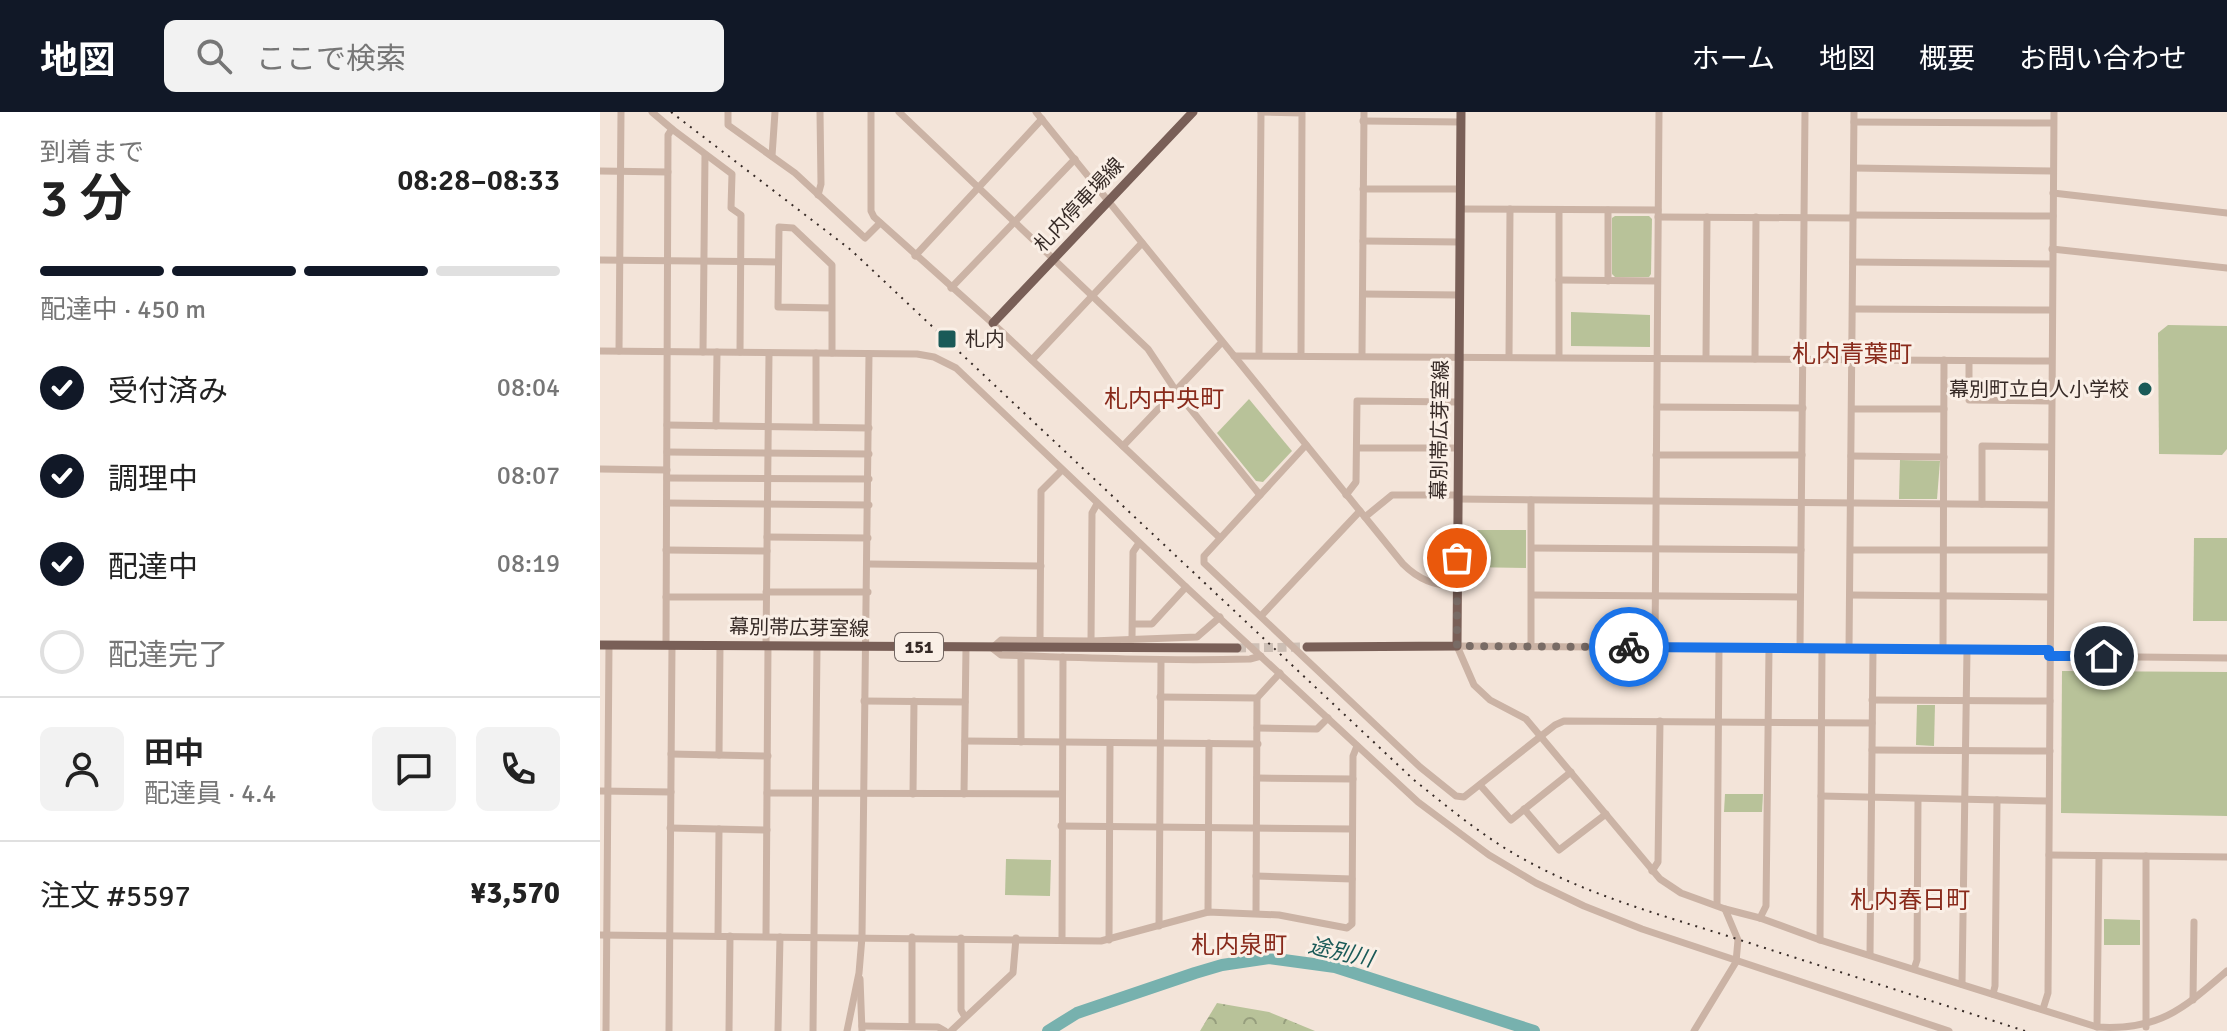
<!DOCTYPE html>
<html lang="ja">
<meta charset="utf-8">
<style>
:root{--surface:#fff;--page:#f2f2f2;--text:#222;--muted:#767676;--line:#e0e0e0;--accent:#111827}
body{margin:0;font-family:Signika,"Noto Sans JP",sans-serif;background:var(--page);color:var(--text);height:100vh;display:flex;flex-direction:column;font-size:30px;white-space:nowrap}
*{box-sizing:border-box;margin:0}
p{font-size:26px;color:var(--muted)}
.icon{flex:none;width:44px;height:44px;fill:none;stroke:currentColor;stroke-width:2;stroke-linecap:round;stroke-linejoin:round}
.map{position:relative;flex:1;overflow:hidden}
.drawer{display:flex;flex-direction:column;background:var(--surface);width:600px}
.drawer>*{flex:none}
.pin{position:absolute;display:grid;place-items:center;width:68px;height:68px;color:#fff;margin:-34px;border:4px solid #fff;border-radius:50%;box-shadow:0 2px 8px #0007}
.courier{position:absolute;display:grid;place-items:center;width:80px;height:80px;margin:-40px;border:6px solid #1a73e8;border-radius:50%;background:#fff;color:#222;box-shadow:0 2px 10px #0007}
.overview em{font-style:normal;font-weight:600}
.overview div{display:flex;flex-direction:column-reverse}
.overview{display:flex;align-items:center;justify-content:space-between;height:136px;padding:0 40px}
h1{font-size:52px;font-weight:600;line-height:60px}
.bar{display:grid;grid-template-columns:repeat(4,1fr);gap:12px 8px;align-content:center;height:96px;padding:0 40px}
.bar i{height:10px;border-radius:6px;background:var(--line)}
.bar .selected{background:var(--accent)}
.bar p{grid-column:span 4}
.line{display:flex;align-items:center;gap:20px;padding:0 40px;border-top:2px solid var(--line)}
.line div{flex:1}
.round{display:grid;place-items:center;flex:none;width:84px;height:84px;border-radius:12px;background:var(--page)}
ol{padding:0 40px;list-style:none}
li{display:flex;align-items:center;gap:24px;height:88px}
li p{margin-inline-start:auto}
li .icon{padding:8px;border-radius:50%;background:var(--accent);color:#fff;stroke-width:4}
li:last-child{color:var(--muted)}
li i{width:44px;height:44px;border:4px solid var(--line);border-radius:50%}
header{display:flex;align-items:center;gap:48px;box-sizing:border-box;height:112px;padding:0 40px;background:var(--accent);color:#fff}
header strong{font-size:38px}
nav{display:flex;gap:44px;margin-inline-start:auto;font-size:28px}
.search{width:560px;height:72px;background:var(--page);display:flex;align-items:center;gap:20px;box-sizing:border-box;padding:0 28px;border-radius:12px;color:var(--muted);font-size:30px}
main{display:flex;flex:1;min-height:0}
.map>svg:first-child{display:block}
.forest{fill:url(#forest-crowns)}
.green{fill:#b8c299}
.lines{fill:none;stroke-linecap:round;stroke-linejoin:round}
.river{stroke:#77b1ae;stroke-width:12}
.major-tunnel{stroke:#cdbfb5;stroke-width:9;stroke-dasharray:9 4.5;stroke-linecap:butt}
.minor{stroke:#cbb3a5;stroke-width:7}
.major{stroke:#795f57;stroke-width:9}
.rail{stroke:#362a26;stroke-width:2;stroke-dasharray:2 6;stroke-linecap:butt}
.done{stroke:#786b65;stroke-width:8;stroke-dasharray:0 14.4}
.route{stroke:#1a73e8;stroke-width:10}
.poi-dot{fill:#1a5a58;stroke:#faefe6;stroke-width:3}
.labels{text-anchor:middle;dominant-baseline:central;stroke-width:6;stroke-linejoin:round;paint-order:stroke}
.shield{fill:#faefe6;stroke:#716560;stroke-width:2}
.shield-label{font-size:18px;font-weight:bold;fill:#362a26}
.street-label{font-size:20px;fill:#362a26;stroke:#faefe6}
.poi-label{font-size:20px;fill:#362a26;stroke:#faefe6;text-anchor:start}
.water-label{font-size:22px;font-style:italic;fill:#1a5a58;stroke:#faefe6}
.quarter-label{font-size:24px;fill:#892b1c;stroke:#faefe6}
</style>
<header>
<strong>地図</strong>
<div class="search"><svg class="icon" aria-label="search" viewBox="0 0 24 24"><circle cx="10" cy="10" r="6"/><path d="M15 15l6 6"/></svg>ここで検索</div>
<nav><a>ホーム</a><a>地図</a><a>概要</a><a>お問い合わせ</a></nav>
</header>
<main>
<section class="drawer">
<div class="overview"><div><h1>3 分</h1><p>到着まで</p></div><em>08:28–08:33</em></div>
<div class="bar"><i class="selected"></i><i class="selected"></i><i class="selected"></i><i></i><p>配達中 · 450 m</p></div>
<ol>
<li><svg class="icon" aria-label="check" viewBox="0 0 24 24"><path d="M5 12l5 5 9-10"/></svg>受付済み<p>08:04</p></li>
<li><svg class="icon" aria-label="check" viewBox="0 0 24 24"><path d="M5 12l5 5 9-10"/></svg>調理中<p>08:07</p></li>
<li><svg class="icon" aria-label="check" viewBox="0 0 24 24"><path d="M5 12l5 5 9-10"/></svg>配達中<p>08:19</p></li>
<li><i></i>配達完了</li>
</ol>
<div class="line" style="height:144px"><a class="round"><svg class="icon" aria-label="person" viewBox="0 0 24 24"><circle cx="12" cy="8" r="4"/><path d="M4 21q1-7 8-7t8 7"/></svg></a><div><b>田中</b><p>配達員 · 4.4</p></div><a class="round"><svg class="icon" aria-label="chat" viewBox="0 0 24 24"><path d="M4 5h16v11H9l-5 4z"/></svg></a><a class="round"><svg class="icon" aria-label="phone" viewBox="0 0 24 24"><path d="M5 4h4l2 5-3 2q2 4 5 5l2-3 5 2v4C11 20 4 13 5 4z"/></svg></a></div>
<div class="line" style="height:104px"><div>注文 #5597</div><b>¥3,570</b></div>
</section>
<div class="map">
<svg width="1627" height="919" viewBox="0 0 1627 919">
<defs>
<pattern id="forest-crowns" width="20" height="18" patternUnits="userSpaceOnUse" patternTransform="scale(2)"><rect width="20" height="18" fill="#b8c299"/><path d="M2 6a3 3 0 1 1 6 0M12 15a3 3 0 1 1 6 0" fill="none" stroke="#969e7d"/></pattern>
</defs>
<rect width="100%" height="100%" fill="#f3e4d9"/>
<!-- forest -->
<polygon class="forest" points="617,891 669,900 715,919 600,919"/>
<!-- green -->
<g class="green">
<polygon points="1015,104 1049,104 1052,107 1051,162 1049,165 1015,165 1012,162 1012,106"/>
<polygon points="971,200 1050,203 1050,235 971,234"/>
<polygon points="1568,213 1627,214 1627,337 1622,343 1559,342 1558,221"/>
<polygon points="649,287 692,339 663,370 656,369 617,321"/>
<polygon points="1300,348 1340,349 1337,387 1299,387"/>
<polygon points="867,418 926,418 926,456 867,455"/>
<polygon points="1594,426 1627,426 1627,509 1593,509"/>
<polygon points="1462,559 1627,560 1627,704 1461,701"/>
<polygon points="1317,593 1335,593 1334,634 1316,633"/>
<polygon points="1125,682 1163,682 1162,700 1124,700"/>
<polygon points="406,747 451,748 450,784 405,783"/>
<polygon points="1504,807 1540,808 1540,833 1504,833"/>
</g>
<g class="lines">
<!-- river -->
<polyline class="river" points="448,919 477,901 595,861 622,853 669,846 735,855 934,919"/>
<!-- major-tunnel -->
<polyline class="major-tunnel" points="637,536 707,535"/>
<!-- minor -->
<g class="minor">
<polyline points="52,0 72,17 68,23 66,533"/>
<polyline points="128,0 128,13 195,61 265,126 280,111"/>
<polyline points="271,0 271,99 274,105 400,218 620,426"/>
<polyline points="299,0 548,237 576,279 660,383"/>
<path d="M436 0 803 452C819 468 834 473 856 475"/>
<polyline points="661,0 702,1 701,243"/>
<polyline points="763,9 861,10"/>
<polyline points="1254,10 1453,11"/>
<polyline points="72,17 132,62 131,96 141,103 140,240"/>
<polyline points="172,44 175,0"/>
<polyline points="1254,56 1453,59"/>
<polyline points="0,59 68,60"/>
<polyline points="763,77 860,77"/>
<polyline points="1453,81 1627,101"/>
<polyline points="218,83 221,72 220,0"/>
<polyline points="860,97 1058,98"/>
<polyline points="959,98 959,245"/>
<polyline points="1253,103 1453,104"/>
<polyline points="1058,105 1253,106"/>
<polyline points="763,129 859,130"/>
<polyline points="1452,137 1627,156"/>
<polyline points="315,144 442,7"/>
<polyline points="0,148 178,150"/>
<polyline points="1253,150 1452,152"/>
<polyline points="959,168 1057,169"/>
<polyline points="1008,169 1008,98"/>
<polyline points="351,176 475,47"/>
<polyline points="763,182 859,183"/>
<polyline points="1253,197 1452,198"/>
<polyline points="0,239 317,242 334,245 356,256 586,475 818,690 889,743 936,771 984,794 1042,817 1349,919"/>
<polyline points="19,239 21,0"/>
<polyline points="103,240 105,43"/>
<polyline points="232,241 232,153 193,116 179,115 178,195 232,196"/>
<polyline points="659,243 661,0"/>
<polyline points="762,243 764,0"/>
<polyline points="634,244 1451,249"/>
<polyline points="909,245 910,97"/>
<polyline points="1106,246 1107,105"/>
<polyline points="1155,247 1156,105"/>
<polyline points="432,248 542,131"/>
<polyline points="1369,249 1369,288 1451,289"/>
<polyline points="1057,295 1203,296"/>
<polyline points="1252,297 1344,297"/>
<polyline points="67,313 269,316"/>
<polyline points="116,314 117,240"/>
<polyline points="216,315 216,241"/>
<polyline points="706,333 604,444 604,451 820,655 856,684 864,685 955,613 964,609 1272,611"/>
<polyline points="523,334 622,230"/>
<polyline points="757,336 858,336"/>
<polyline points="67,340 269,342"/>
<polyline points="1056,343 1202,343"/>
<polyline points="1251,344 1344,345"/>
<polyline points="0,357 67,358"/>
<polyline points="67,366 269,367"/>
<polyline points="746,383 756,370 757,289 859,290"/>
<polyline points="857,387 1450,393"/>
<polyline points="67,391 269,393"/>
<polyline points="1382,392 1382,334 1451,335"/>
<polyline points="765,405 792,383 857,383"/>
<polyline points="167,425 268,426"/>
<polyline points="932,436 1201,438"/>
<polyline points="66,438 167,439"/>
<polyline points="1251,438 1450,438"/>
<polyline points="268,452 441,454"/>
<polyline points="166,480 268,480"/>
<polyline points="932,483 1200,485"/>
<polyline points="1250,483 1449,485"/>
<polyline points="66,485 166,485"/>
<polyline points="661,504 760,399"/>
<path d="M620 505 597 525 491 529 401 528 392 536 401 543C484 546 567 549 650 547L661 544"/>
<polyline points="533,512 552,512 586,475"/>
<polyline points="532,526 533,440 539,431"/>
<polyline points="440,528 441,379 462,358"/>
<polyline points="491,529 492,401 497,392"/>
<polyline points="166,533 169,241"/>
<polyline points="931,534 931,388"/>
<polyline points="1055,535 1059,0"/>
<polyline points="1200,537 1205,0"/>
<polyline points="1249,537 1254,0"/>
<polyline points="1343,538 1344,248"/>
<polyline points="1449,544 1627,546"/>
<polyline points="560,585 657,586"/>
<polyline points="1272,588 1450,589"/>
<polyline points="264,589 365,590"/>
<polyline points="657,616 717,617 728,606"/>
<polyline points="365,629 658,632"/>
<polyline points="421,630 421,544"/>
<polyline points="1272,638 1450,639"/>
<polyline points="71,642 168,644"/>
<polyline points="119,643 120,533"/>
<polyline points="657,666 753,667"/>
<polyline points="880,673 911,708 971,660"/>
<polyline points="0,679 71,680"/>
<polyline points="167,681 461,682"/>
<polyline points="313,682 314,589"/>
<polyline points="364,682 366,536"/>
<polyline points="1221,684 1448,689"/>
<polyline points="924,697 959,738 1006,702"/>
<polyline points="461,714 752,717"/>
<polyline points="70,716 167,718"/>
<polyline points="1449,743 1627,745"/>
<polyline points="1052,759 1058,750 1060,609"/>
<polyline points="656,764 752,767"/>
<polyline points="1117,793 1119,536"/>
<path d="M1125 797 1160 806 1220 828 1497 915C1559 919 1583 897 1627 859"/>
<polyline points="608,800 609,631"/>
<polyline points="656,800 657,586 680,561"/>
<polyline points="1160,806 1166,794 1169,537"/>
<polyline points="559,814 561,549"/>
<polyline points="0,823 501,829 608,800 679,803 747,816 752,812 753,644 757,634"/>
<polyline points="118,824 119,717"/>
<polyline points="166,824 168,533"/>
<polyline points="361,826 361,898 365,905"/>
<polyline points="462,828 463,545"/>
<polyline points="509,828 510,631"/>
<polyline points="1220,828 1222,537"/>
<polyline points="1270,843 1273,537"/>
<polyline points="1314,857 1317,848 1318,687"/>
<polyline points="260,867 262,919"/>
<polyline points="1362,872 1367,538"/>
<polyline points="1393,882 1395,874 1397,688"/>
<polyline points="1593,888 1594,810"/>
<polyline points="1443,897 1448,881 1454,0"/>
<polyline points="262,914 338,915 345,919"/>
<polyline points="312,914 312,825"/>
<polyline points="1497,915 1499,744"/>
<polyline points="1546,915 1546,744"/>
<polyline points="6,919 9,533"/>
<polyline points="69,919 72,533"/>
<polyline points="129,919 130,824"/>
<polyline points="178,919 180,825"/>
<polyline points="213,919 217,535"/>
<polyline points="247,919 259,861 262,825 269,242"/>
<polyline points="351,919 413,861 416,826"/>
<polyline points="1094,919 1136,850 1138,828 1125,797 1081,781 1060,767 926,607 890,588 874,573 857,534 1449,538"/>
</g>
<!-- major -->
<g class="major">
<polyline points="393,211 593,0"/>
<polyline points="0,533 637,536"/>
<polyline points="707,535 857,534 861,0"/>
</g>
<!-- rail -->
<path class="rail" d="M71 0 251 138 814 668C850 697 886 727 927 749 993 785 1065 804 1137 827 1233 858 1329 888 1425 919"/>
</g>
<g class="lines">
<!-- done -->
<polyline class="done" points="857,446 857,534 1029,535"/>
<!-- route -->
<polyline class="route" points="1029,535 1449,538 1449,544 1504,544"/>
</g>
<!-- markers -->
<g class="poi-dot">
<rect x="337" y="217" width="20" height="20" rx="4"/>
<circle cx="1545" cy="277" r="8"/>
</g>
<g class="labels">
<!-- shield labels -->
<rect class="shield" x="295" y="521" width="48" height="28" rx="6"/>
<g class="shield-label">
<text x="319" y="535">151</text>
</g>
<!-- street labels -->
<g class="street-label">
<text transform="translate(479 93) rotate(-47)">札内停車場線</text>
<text transform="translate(840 318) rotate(-89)">幕別帯広芽室線</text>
<text transform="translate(199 516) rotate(1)">幕別帯広芽室線</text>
</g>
<!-- poi labels -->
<g class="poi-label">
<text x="365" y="227">札内</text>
<text x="1529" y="277" text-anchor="end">幕別町立白人小学校</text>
</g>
<!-- water labels -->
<g class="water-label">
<text transform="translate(741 840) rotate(13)">途別川</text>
</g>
<!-- quarter labels -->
<g class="quarter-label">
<text x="1252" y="242">札内青葉町</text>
<text x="564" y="287">札内中央町</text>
<text x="1310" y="788">札内春日町</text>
<text x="639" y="833">札内泉町</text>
</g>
</g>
</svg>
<div class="pin" style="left:857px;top:446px;background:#ea580c"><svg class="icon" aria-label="bag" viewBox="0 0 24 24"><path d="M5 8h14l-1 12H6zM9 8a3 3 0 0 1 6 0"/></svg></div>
<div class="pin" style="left:1504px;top:544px;background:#1f2937"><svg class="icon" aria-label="home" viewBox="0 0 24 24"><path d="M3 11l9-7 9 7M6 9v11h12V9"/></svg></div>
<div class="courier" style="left:1029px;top:535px"><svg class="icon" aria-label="bike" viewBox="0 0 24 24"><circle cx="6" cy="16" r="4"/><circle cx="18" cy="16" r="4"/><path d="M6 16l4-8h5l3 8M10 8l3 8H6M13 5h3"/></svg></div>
</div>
</main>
